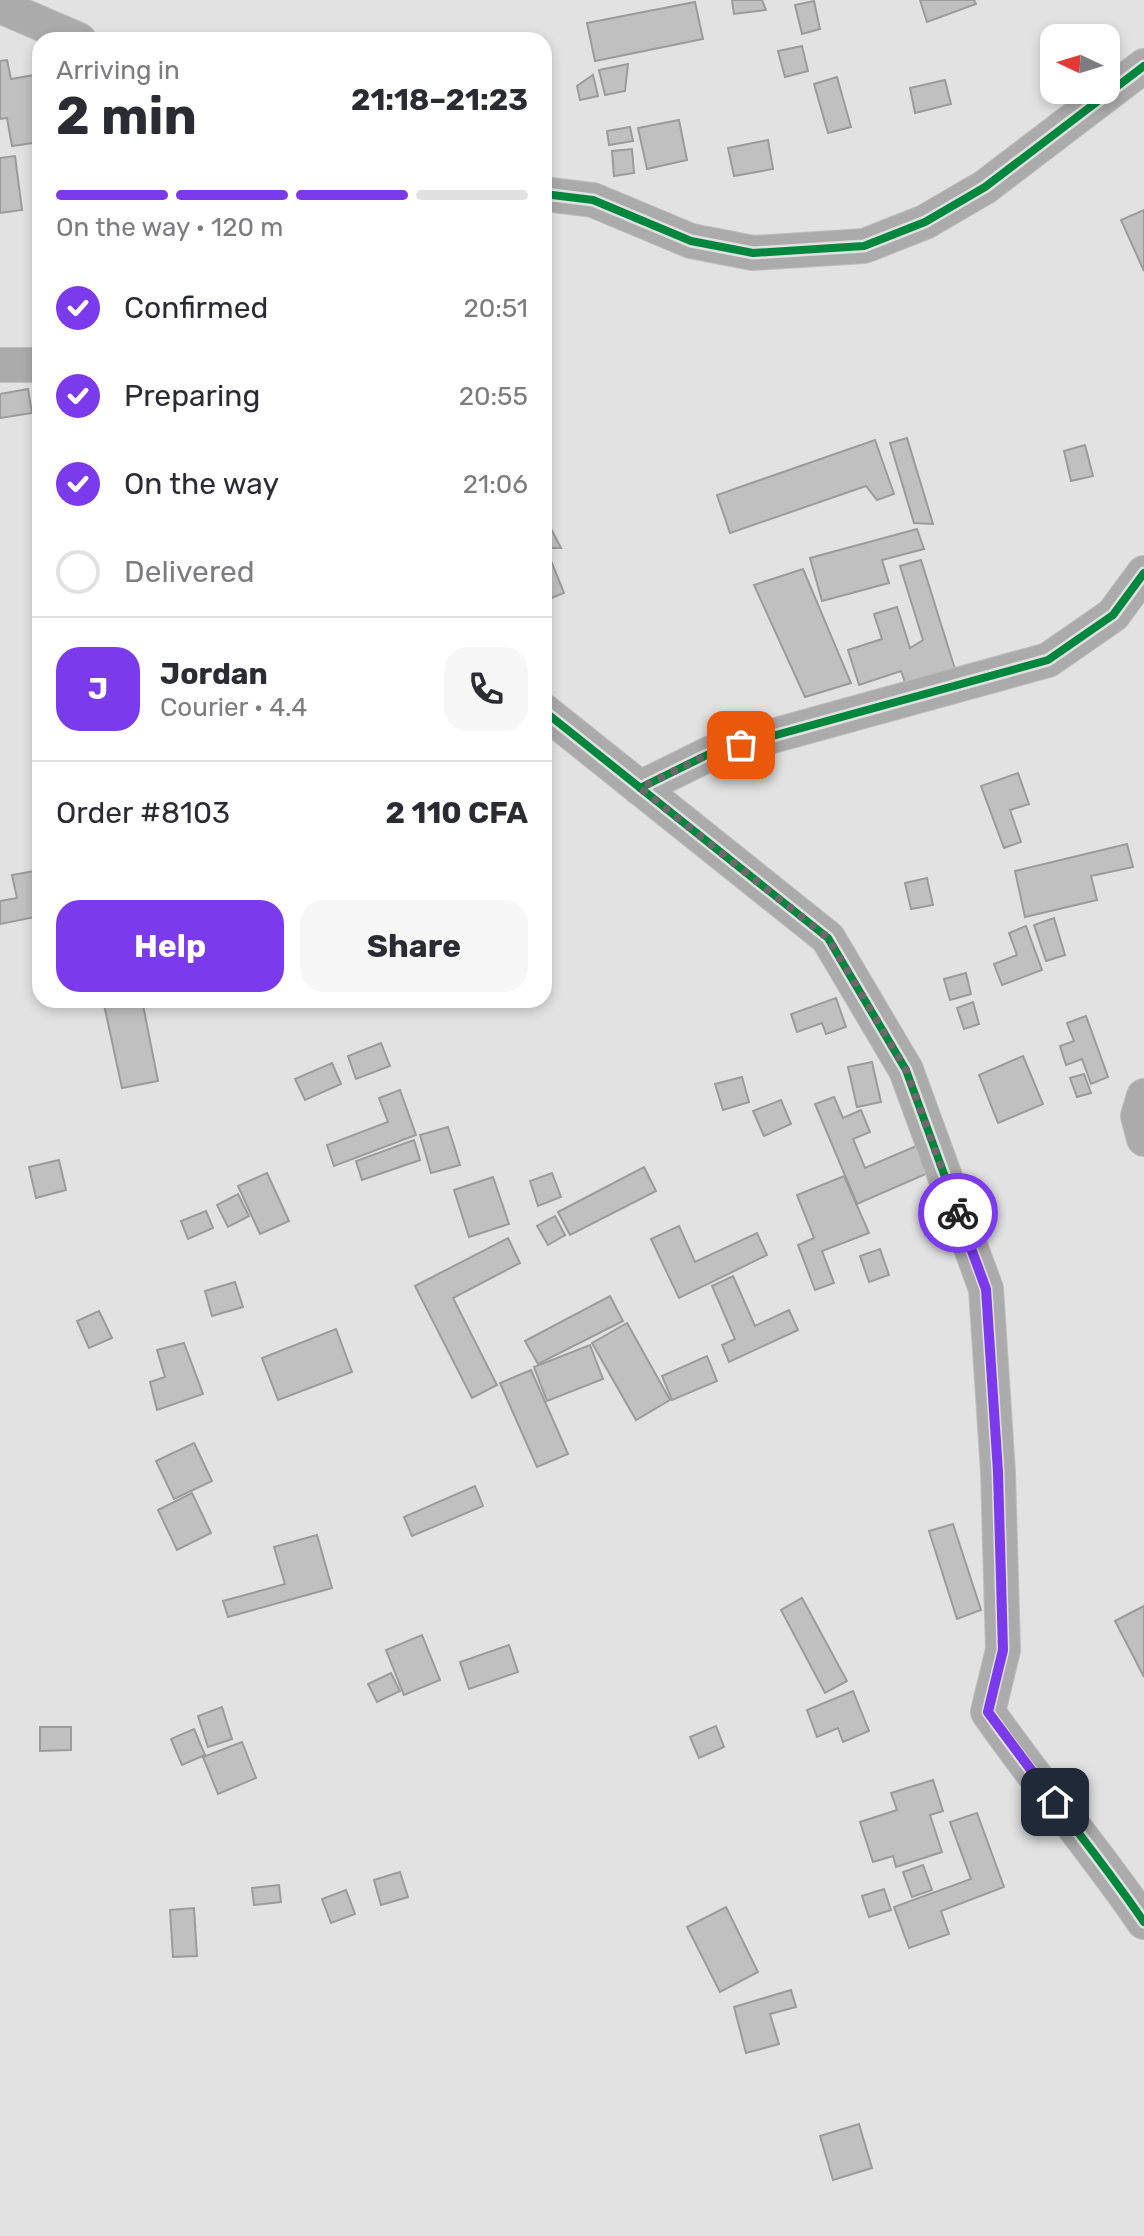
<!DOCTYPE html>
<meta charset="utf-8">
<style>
:root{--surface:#fff;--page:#f7f7f7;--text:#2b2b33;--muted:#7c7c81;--line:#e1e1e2;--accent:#7c3aed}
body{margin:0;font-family:Rubik,sans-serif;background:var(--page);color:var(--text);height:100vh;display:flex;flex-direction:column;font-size:30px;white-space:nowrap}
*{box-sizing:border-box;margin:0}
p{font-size:26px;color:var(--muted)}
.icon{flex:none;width:44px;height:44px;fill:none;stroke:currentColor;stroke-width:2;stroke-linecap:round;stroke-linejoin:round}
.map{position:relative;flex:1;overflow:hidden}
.side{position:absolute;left:32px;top:32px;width:520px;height:976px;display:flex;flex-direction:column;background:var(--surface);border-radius:24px;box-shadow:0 4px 12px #0003}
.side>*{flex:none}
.needle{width:52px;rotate:274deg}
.fabs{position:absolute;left:1040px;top:24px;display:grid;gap:16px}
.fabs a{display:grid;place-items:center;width:80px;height:80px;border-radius:16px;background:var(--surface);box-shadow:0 4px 12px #0003;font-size:40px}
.pin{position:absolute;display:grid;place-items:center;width:68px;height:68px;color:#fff;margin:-34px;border-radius:16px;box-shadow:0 4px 12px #0006}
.courier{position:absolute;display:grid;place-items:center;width:80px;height:80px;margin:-40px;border:6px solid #7c3aed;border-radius:50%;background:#fff;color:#222;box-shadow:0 2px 10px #0007}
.overview em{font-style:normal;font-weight:700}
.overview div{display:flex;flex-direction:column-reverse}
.overview{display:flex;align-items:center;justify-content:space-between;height:136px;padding:0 24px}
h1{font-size:52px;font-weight:700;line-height:60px}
.bar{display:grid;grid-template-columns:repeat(4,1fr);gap:12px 8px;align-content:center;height:96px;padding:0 24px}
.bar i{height:10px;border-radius:6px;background:var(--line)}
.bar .selected{background:var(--accent)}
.bar p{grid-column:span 4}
.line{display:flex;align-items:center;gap:20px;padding:0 24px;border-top:2px solid var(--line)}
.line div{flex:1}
.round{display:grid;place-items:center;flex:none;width:84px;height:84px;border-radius:24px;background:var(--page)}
ol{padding:0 24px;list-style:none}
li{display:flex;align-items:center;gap:24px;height:88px}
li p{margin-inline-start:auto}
li .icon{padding:8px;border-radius:50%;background:var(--accent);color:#fff;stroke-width:4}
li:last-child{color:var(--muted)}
li i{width:44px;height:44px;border:4px solid var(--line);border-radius:50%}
.button{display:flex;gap:16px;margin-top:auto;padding:16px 24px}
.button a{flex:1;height:92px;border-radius:24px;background:var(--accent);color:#fff;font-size:32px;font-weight:700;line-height:92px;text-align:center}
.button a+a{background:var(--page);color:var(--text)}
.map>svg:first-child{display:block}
.building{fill:#c1c0c1;stroke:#9c9b9c;stroke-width:2}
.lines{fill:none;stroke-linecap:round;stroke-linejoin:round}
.minor-casing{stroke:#bebdbe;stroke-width:36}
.minor{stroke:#aaabaa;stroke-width:34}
.cycleway-casing{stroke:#e4e1e3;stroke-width:13}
.cycleway{stroke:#00873e;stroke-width:8}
.done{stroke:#6b6a6b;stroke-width:8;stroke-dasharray:0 14.4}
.route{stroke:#7c3aed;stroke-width:10}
</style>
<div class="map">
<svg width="1144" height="2236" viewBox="0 0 1144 2236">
<rect width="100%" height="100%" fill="#e3e2e3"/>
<!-- building -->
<g class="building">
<polygon points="732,0 762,0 766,10 734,14"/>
<polygon points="920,0 974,0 976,4 927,22"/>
<polygon points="814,1 820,29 802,34 795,5"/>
<polygon points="695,2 703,39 595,61 587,23"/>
<polygon points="802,46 808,71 785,77 778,51"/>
<polygon points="7,60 11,79 40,74 40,142 12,146 7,118 0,119 0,61"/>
<polygon points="628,64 625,91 605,95 599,70"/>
<polygon points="593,75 598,96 580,100 577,86"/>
<polygon points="837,77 851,127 828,133 814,84"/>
<polygon points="945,80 951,104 915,113 910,88"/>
<polygon points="679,120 687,160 647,169 638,128"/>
<polygon points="630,127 633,141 609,145 607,131"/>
<polygon points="768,140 773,169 734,176 728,148"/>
<polygon points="632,149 634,173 614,176 612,151"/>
<polygon points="15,156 22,210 0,213 0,158"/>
<polygon points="1144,210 1144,271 1121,220"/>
<polygon points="28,389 32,413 0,418 0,394"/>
<polygon points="907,438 933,524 914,523 890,443"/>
<polygon points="875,440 894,494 877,500 866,486 730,533 717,495"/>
<polygon points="1085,445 1093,476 1071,481 1064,451"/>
<polygon points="547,521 561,548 544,548 544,523"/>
<polygon points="917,529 924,549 882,560 889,583 822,601 810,558"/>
<polygon points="548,553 564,593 544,601 544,554"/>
<polygon points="921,560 955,669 906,685 901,671 859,685 848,650 882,639 874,614 897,607 910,648 923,640 900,566"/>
<polygon points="803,569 851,683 805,697 754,585"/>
<polygon points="1018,773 1029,804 1010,810 1021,842 1004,848 981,786"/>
<polygon points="1127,844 1133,867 1091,876 1097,900 1025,917 1015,871"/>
<polygon points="40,870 40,916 0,924 0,901 17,898 12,875"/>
<polygon points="927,878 933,905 911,909 905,883"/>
<polygon points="1054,918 1065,955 1046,961 1034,925"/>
<polygon points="1026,926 1042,970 1002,985 994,964 1017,955 1009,933"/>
<polygon points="966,973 971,994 950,1000 944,979"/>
<polygon points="836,998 846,1027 826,1034 822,1023 797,1032 791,1014"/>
<polygon points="103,1000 142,1000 158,1081 122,1088"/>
<polygon points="973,1002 979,1024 964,1029 957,1008"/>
<polygon points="1086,1016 1108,1077 1091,1084 1082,1059 1066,1065 1060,1046 1074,1041 1067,1023"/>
<polygon points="381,1043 390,1066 356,1079 348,1056"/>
<polygon points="1023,1056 1043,1104 998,1123 979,1075"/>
<polygon points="872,1062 881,1102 857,1107 848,1067"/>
<polygon points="332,1063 341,1084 305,1100 295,1079"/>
<polygon points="1084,1074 1091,1093 1077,1097 1070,1078"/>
<polygon points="742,1077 749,1102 723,1110 715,1084"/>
<polygon points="400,1090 416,1135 334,1166 327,1145 388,1122 379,1098"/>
<polygon points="834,1097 843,1118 861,1110 870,1132 853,1139 865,1168 916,1146 928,1173 857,1204 815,1104"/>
<polygon points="781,1100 791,1124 764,1136 753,1111"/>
<polygon points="448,1127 460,1165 431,1173 420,1135"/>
<polygon points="414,1140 420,1160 362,1180 356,1161"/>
<polygon points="59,1160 66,1190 36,1198 29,1167"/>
<polygon points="644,1167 656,1191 570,1235 558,1212"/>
<polygon points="267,1173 289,1221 260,1234 238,1186"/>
<polygon points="552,1173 561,1197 538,1206 530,1181"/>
<polygon points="844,1176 869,1233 822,1251 834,1283 815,1290 798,1245 814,1238 797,1195"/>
<polygon points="493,1177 509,1224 469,1237 454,1190"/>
<polygon points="238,1194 249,1216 228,1227 217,1205"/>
<polygon points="206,1211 213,1228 188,1239 181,1221"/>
<polygon points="555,1216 565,1235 548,1245 537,1226"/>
<polygon points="679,1226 695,1262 757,1233 767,1255 679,1298 651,1239"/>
<polygon points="508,1238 520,1263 453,1298 497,1385 472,1398 415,1286"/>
<polygon points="880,1249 889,1275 869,1282 860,1256"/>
<polygon points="733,1276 755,1326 789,1310 798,1330 729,1362 722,1345 735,1339 712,1286"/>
<polygon points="235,1282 243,1307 212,1316 205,1291"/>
<polygon points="610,1296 623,1321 538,1364 525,1341"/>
<polygon points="99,1311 112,1338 89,1348 77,1321"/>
<polygon points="627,1323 670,1400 636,1420 592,1343"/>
<polygon points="336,1329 352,1372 278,1400 262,1358"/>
<polygon points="184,1343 203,1394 157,1410 150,1382 165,1377 157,1350"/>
<polygon points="590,1345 603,1379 547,1401 534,1367"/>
<polygon points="707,1356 717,1381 672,1400 662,1376"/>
<polygon points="531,1370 568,1454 537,1467 500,1383"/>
<polygon points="194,1443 212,1481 174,1499 156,1461"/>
<polygon points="475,1486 483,1506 412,1536 404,1517"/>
<polygon points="192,1493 211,1533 177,1550 158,1510"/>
<polygon points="953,1524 981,1610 957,1619 929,1531"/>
<polygon points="317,1535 332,1588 228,1617 223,1601 285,1584 274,1547"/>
<polygon points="802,1598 847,1681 825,1693 781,1610"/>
<polygon points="1144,1606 1144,1677 1115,1621"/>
<polygon points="422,1635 440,1680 404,1695 386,1650"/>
<polygon points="509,1645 518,1672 469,1689 460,1662"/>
<polygon points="391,1673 400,1691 377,1702 368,1684"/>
<polygon points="853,1691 869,1731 843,1742 838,1728 817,1737 807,1710"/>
<polygon points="222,1707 232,1739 208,1747 198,1716"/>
<polygon points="716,1726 724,1747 699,1758 690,1737"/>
<polygon points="40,1727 71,1727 71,1750 40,1751"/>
<polygon points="194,1729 205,1755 182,1765 171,1739"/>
<polygon points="242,1742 256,1778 218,1794 203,1757"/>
<polygon points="933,1780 943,1811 930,1815 942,1852 896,1867 893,1856 873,1862 860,1822 897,1810 891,1793"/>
<polygon points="977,1813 1004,1887 941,1911 949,1934 909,1948 894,1907 971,1879 950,1822"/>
<polygon points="923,1865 932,1890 912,1897 903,1872"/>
<polygon points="400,1872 408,1897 381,1905 374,1880"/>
<polygon points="279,1885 281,1902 254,1905 252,1888"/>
<polygon points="884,1889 891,1910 869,1917 862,1896"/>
<polygon points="346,1890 355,1914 331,1923 322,1899"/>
<polygon points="726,1907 758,1972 720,1992 687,1927"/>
<polygon points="194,1908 197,1956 173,1957 170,1910"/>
<polygon points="791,1990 796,2007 770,2014 779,2044 746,2053 734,2007"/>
<polygon points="859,2124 872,2168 833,2180 820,2136"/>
</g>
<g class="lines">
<defs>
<g id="minor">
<polyline points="0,6 79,40"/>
<polyline points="544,194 593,200 691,241 753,253 864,246 925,222 985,187 1144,66"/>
<polyline points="0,365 40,365"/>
<path d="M544 711 828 938 906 1070 986 1289 998 1472 1003 1650 988 1712C1038 1784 1095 1850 1144 1922"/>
<polyline points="640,788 711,753 1048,660 1113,615 1144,573"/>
<polyline points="1144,1096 1138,1116 1144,1139"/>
</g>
</defs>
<!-- minor casing -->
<use href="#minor" class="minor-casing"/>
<!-- minor -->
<use href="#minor" class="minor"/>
<defs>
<g id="cycleway">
<polyline points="544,194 593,200 691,241 753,253 864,246 925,222 985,187 1144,66"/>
<path d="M544 711 828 938 906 1070 986 1289 998 1472 1003 1650 988 1712C1038 1784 1095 1850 1144 1922"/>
<polyline points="640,788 711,753 1048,660 1113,615 1144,573"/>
</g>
</defs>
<!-- cycleway casing -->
<use href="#cycleway" class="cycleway-casing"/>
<!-- cycleway -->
<use href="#cycleway" class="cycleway"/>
</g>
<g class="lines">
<!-- done -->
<polyline class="done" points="741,745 711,753 640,788 828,938 906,1070 958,1213"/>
<!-- route -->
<polyline class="route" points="958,1213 986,1289 998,1472 1003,1650 988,1712 1055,1802"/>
</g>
</svg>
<div class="fabs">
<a><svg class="needle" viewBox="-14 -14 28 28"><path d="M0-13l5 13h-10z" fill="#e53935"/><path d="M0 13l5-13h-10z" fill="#7c7c81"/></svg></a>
</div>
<div class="pin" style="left:741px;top:745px;background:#ea580c"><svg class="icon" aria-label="bag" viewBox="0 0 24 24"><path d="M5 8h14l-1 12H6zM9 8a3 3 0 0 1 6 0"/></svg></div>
<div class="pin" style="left:1055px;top:1802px;background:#1f2937"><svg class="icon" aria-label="home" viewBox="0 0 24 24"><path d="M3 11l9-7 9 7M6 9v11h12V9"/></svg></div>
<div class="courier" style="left:958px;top:1213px"><svg class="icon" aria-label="bike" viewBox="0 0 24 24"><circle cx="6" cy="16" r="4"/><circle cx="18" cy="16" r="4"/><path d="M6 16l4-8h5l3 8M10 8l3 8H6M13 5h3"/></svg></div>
<section class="side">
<div class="overview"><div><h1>2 min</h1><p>Arriving in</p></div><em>21:18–21:23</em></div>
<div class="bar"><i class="selected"></i><i class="selected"></i><i class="selected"></i><i></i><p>On the way · 120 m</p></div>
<ol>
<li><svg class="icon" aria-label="check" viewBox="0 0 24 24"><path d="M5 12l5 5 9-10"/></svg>Confirmed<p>20:51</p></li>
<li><svg class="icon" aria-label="check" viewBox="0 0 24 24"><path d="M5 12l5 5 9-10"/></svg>Preparing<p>20:55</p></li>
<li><svg class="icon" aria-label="check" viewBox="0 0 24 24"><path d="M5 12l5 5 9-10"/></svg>On the way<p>21:06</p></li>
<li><i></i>Delivered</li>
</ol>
<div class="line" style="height:144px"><b class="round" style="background:var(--accent);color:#fff">J</b><div><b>Jordan</b><p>Courier · 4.4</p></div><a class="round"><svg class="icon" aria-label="phone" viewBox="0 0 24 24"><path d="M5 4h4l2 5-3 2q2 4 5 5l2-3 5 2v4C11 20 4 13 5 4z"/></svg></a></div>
<div class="line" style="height:104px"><div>Order #8103</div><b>2 110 CFA</b></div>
<div class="button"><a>Help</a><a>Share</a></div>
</section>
</div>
